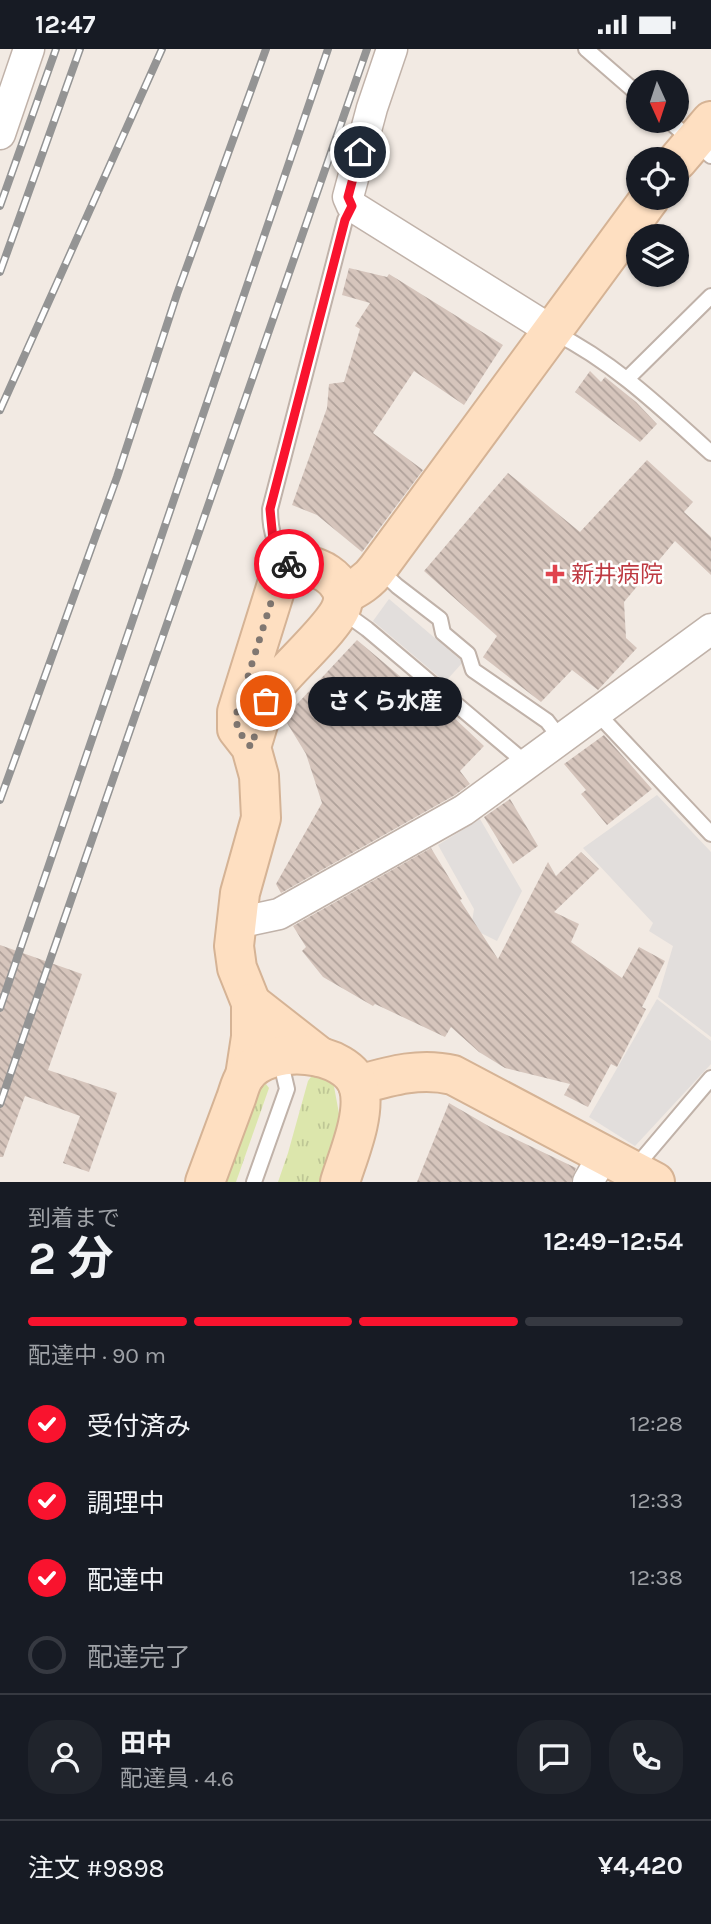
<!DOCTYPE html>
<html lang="ja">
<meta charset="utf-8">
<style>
:root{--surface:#171b24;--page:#20242c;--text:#f1f3f6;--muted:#9ea1a6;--line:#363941;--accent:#f9132e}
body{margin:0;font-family:Karla,"Noto Sans JP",sans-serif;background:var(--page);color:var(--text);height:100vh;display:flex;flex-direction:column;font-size:26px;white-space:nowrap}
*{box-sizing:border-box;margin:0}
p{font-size:23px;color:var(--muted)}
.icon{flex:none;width:38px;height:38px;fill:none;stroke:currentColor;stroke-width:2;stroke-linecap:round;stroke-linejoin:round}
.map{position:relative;height:1133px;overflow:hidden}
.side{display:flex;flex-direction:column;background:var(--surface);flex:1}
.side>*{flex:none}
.needle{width:46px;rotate:177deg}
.controls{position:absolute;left:626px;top:21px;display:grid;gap:14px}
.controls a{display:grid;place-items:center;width:63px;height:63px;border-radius:50%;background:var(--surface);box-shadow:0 2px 5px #0004;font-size:35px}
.pin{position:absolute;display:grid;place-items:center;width:60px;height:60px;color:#fff;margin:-30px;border:4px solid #fff;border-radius:50%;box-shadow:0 2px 7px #0007}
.courier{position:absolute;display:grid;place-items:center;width:70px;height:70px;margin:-35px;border:5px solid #f9132e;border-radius:50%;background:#fff;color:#222;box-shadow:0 2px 9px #0007}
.bubble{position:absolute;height:49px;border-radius:24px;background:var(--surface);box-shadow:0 2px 5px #0004;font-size:23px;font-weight:700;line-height:49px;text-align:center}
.head em{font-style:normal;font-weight:700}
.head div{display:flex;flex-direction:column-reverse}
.head{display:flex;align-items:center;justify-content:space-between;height:119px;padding:0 28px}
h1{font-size:46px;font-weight:700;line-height:52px}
.bar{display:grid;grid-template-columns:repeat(4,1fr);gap:10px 7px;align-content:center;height:84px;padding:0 28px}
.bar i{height:9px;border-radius:5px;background:var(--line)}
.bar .active{background:var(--accent)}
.bar p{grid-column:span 4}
.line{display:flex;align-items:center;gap:18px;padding:0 28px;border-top:2px solid var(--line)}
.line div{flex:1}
.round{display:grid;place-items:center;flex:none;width:74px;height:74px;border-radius:28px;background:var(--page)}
ol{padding:0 28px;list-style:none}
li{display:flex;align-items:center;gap:21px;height:77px}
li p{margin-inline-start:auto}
li .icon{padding:7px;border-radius:50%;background:var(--accent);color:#fff;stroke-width:4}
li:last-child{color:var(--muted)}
li i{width:38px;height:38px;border:4px solid var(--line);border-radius:50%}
.status{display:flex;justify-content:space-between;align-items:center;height:49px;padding:0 35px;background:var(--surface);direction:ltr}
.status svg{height:19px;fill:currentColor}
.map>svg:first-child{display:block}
.grass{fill:url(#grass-tufts)}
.parking{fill:#e2dedc}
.building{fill:url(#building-back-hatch)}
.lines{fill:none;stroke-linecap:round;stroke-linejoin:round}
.lane-casing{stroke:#c0b2a9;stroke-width:18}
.street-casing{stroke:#c0b2a9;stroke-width:33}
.secondary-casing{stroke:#d5b395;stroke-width:42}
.lane{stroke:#fff;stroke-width:14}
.street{stroke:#fff;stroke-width:30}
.secondary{stroke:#fedfc1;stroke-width:38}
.rail-casing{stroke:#949494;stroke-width:8}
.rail{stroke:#fff;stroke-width:5;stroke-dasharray:16;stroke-linecap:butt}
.done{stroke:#807771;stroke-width:7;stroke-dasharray:0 12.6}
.route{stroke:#f9132e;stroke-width:9}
.health-dot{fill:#e0444e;stroke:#fff;stroke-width:2.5}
.labels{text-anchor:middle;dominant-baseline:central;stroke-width:5;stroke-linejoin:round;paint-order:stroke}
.health-label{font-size:23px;fill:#be3a42;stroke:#fff;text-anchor:start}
</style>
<div class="status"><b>12:47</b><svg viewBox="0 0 49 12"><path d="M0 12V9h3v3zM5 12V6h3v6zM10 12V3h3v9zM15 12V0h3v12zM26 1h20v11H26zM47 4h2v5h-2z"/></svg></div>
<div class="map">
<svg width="711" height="1133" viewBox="0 0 711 1133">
<defs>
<pattern id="grass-tufts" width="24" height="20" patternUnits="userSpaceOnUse" patternTransform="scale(1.75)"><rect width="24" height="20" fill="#dce6ac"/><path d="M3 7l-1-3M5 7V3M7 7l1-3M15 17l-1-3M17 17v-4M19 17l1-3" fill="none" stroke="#bec695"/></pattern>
<pattern id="building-back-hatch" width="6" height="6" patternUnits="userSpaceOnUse" patternTransform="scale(1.75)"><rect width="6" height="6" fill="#d6c5bc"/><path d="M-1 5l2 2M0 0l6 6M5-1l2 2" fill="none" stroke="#afa19a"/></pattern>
</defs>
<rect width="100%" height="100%" fill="#f2eae3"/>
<!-- grass -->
<g class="grass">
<polygon points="313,1025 333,1032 340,1070 338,1089 320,1133 278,1133 288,1104 308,1032"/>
<polygon points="266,1035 269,1039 236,1133 224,1133 258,1036"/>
</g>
<!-- parking -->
<g class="parking">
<polygon points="389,550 463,613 445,633 373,572"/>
<polygon points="657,746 711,803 711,988 658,948 673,897 649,882 653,874 583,799"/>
<polygon points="480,770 522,842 497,892 471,879 474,860 438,796"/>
<polygon points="657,950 711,992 711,1015 635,1097 589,1068"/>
</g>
<!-- building -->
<g class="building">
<polygon points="349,219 387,228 389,225 503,296 464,356 414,322 373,384 423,421 362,503 317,466 292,456 327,359 329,335 344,333 360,280 355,277 370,254 342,246"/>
<polygon points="590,322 601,333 605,328 636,353 657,375 640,393 575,343"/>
<polygon points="647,411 693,453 684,463 711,488 711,526 675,492 624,553 626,589 637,599 598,641 572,621 541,653 483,608 497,587 424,522 508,424 580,483"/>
<polygon points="357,591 428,651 431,647 484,697 460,722 470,735 455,746 281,844 276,835 322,754 306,705 284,669"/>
<polygon points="604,686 652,740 607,776 581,745 586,741 564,715"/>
<polygon points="510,750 538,797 513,815 484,768"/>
<polygon points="431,799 462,850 460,851 498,910 548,813 556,827 581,803 599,820 554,863 579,875 571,893 622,929 639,898 665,912 642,958 646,960 617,1018 611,1015 588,1058 564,1046 570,1035 505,1019 479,1003 451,978 445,988 375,955 373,957 323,928 302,902 306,898 293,877"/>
<polygon points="0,896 82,925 48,1021 117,1044 89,1123 63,1114 80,1067 25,1047 3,1108 0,1108"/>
<polygon points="449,1054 492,1079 576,1119 571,1133 417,1133"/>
</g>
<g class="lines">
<defs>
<g id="lane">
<polyline points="586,0 639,46"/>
<polyline points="669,72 711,107"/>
<path d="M555 284C615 314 662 360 711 404"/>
<polyline points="628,329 711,247"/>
<path d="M290 517C276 496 270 487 270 460L345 171 352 157"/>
<polyline points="380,521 397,537 440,570 443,584 468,605 473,621 547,672 561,690"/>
<polyline points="341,564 349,567 367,580 527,715"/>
<polyline points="597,664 711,785"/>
<polyline points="638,1122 644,1108 711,1029"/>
<polyline points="254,1133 287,1040 280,1010"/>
</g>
<g id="street">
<polyline points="392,0 372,59 348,148 352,157 552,282"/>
<polyline points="0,85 29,0"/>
<polyline points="237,874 279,865 464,761 711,580"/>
<polyline points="588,1133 604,1105"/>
</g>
<g id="secondary">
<polyline points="677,112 711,72"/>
<path d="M343 546C357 539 369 532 378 519L650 149"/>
<path d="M251 698C258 677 263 652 277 634 291 616 337 575 342 556 350 532 312 509 292 519 285 522 281 529 277 535L237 663V680L251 698 259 727 261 769 240 844 234 897 237 919 251 954"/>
<polyline points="245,1027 251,988 251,954 320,1008"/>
<path d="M358 1036C390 1027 420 1018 453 1026L655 1133"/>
<path d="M205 1133C215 1106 225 1079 235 1052 238 1045 240 1034 245 1027 267 994 349 1000 359 1039 366 1066 348 1107 340 1133"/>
</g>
</defs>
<!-- lane casing -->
<use href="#lane" class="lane-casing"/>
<!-- street casing -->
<use href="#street" class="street-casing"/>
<!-- secondary casing -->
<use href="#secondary" class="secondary-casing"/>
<!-- lane -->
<use href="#lane" class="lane"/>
<!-- street -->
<use href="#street" class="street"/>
<!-- secondary -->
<use href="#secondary" class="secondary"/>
<defs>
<g id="rail">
<polyline points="0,157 56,0"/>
<polyline points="0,223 80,0"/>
<polyline points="0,361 162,0"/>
<polyline points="0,751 117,428 177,245 266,0"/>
<polyline points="0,959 328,0"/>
<polyline points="0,1055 367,0"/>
</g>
</defs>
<!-- rail casing -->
<use href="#rail" class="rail-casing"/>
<!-- rail -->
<use href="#rail" class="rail"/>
</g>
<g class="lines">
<!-- done -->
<polyline class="done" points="266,652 251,698 237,680 237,663 277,534 292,519 289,515"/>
<!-- route -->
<polyline class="route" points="289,515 273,491 270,460 345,171 352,157 348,148 360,103"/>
</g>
<!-- markers -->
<path class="health-dot" d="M551.5 514.5h7v7h7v7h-7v7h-7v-7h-7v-7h7z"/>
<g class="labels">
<!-- health labels -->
<g class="health-label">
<text x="571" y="525">新井病院</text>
</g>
</g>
</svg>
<div class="controls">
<a><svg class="needle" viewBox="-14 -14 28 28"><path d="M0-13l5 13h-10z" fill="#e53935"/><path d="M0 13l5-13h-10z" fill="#9ea1a6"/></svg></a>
<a><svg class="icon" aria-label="locate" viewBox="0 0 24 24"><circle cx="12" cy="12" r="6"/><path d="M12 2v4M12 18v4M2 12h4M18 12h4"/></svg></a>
<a><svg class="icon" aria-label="layers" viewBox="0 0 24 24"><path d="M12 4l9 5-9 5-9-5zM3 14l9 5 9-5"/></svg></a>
</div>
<div class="pin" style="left:266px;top:652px;background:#ea580c"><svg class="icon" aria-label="bag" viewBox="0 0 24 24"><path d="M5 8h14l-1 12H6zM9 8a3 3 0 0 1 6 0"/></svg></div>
<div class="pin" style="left:360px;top:103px;background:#1f2937"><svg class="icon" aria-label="home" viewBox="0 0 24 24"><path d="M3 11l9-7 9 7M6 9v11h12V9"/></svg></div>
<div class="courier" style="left:289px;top:515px"><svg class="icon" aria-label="bike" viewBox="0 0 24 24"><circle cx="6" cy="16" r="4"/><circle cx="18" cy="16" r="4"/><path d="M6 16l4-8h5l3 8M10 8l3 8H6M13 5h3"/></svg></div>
<div class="bubble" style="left:308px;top:628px;width:154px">さくら水産</div>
</div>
<section class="side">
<div class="head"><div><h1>2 分</h1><p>到着まで</p></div><em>12:49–12:54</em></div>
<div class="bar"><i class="active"></i><i class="active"></i><i class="active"></i><i></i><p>配達中 · 90 m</p></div>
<ol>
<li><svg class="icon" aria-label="check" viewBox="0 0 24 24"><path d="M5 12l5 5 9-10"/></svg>受付済み<p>12:28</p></li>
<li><svg class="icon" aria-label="check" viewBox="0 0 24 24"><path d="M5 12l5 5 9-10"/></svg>調理中<p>12:33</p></li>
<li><svg class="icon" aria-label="check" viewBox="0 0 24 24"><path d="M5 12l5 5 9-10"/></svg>配達中<p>12:38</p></li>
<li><i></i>配達完了</li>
</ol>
<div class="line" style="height:126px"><a class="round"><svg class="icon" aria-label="person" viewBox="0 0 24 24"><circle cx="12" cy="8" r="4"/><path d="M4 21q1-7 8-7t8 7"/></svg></a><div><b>田中</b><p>配達員 · 4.6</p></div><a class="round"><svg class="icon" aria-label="chat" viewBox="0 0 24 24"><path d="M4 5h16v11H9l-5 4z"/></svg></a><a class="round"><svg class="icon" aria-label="phone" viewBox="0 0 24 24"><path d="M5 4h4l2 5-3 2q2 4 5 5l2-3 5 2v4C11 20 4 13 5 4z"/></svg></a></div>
<div class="line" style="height:91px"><div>注文 #9898</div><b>¥4,420</b></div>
</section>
